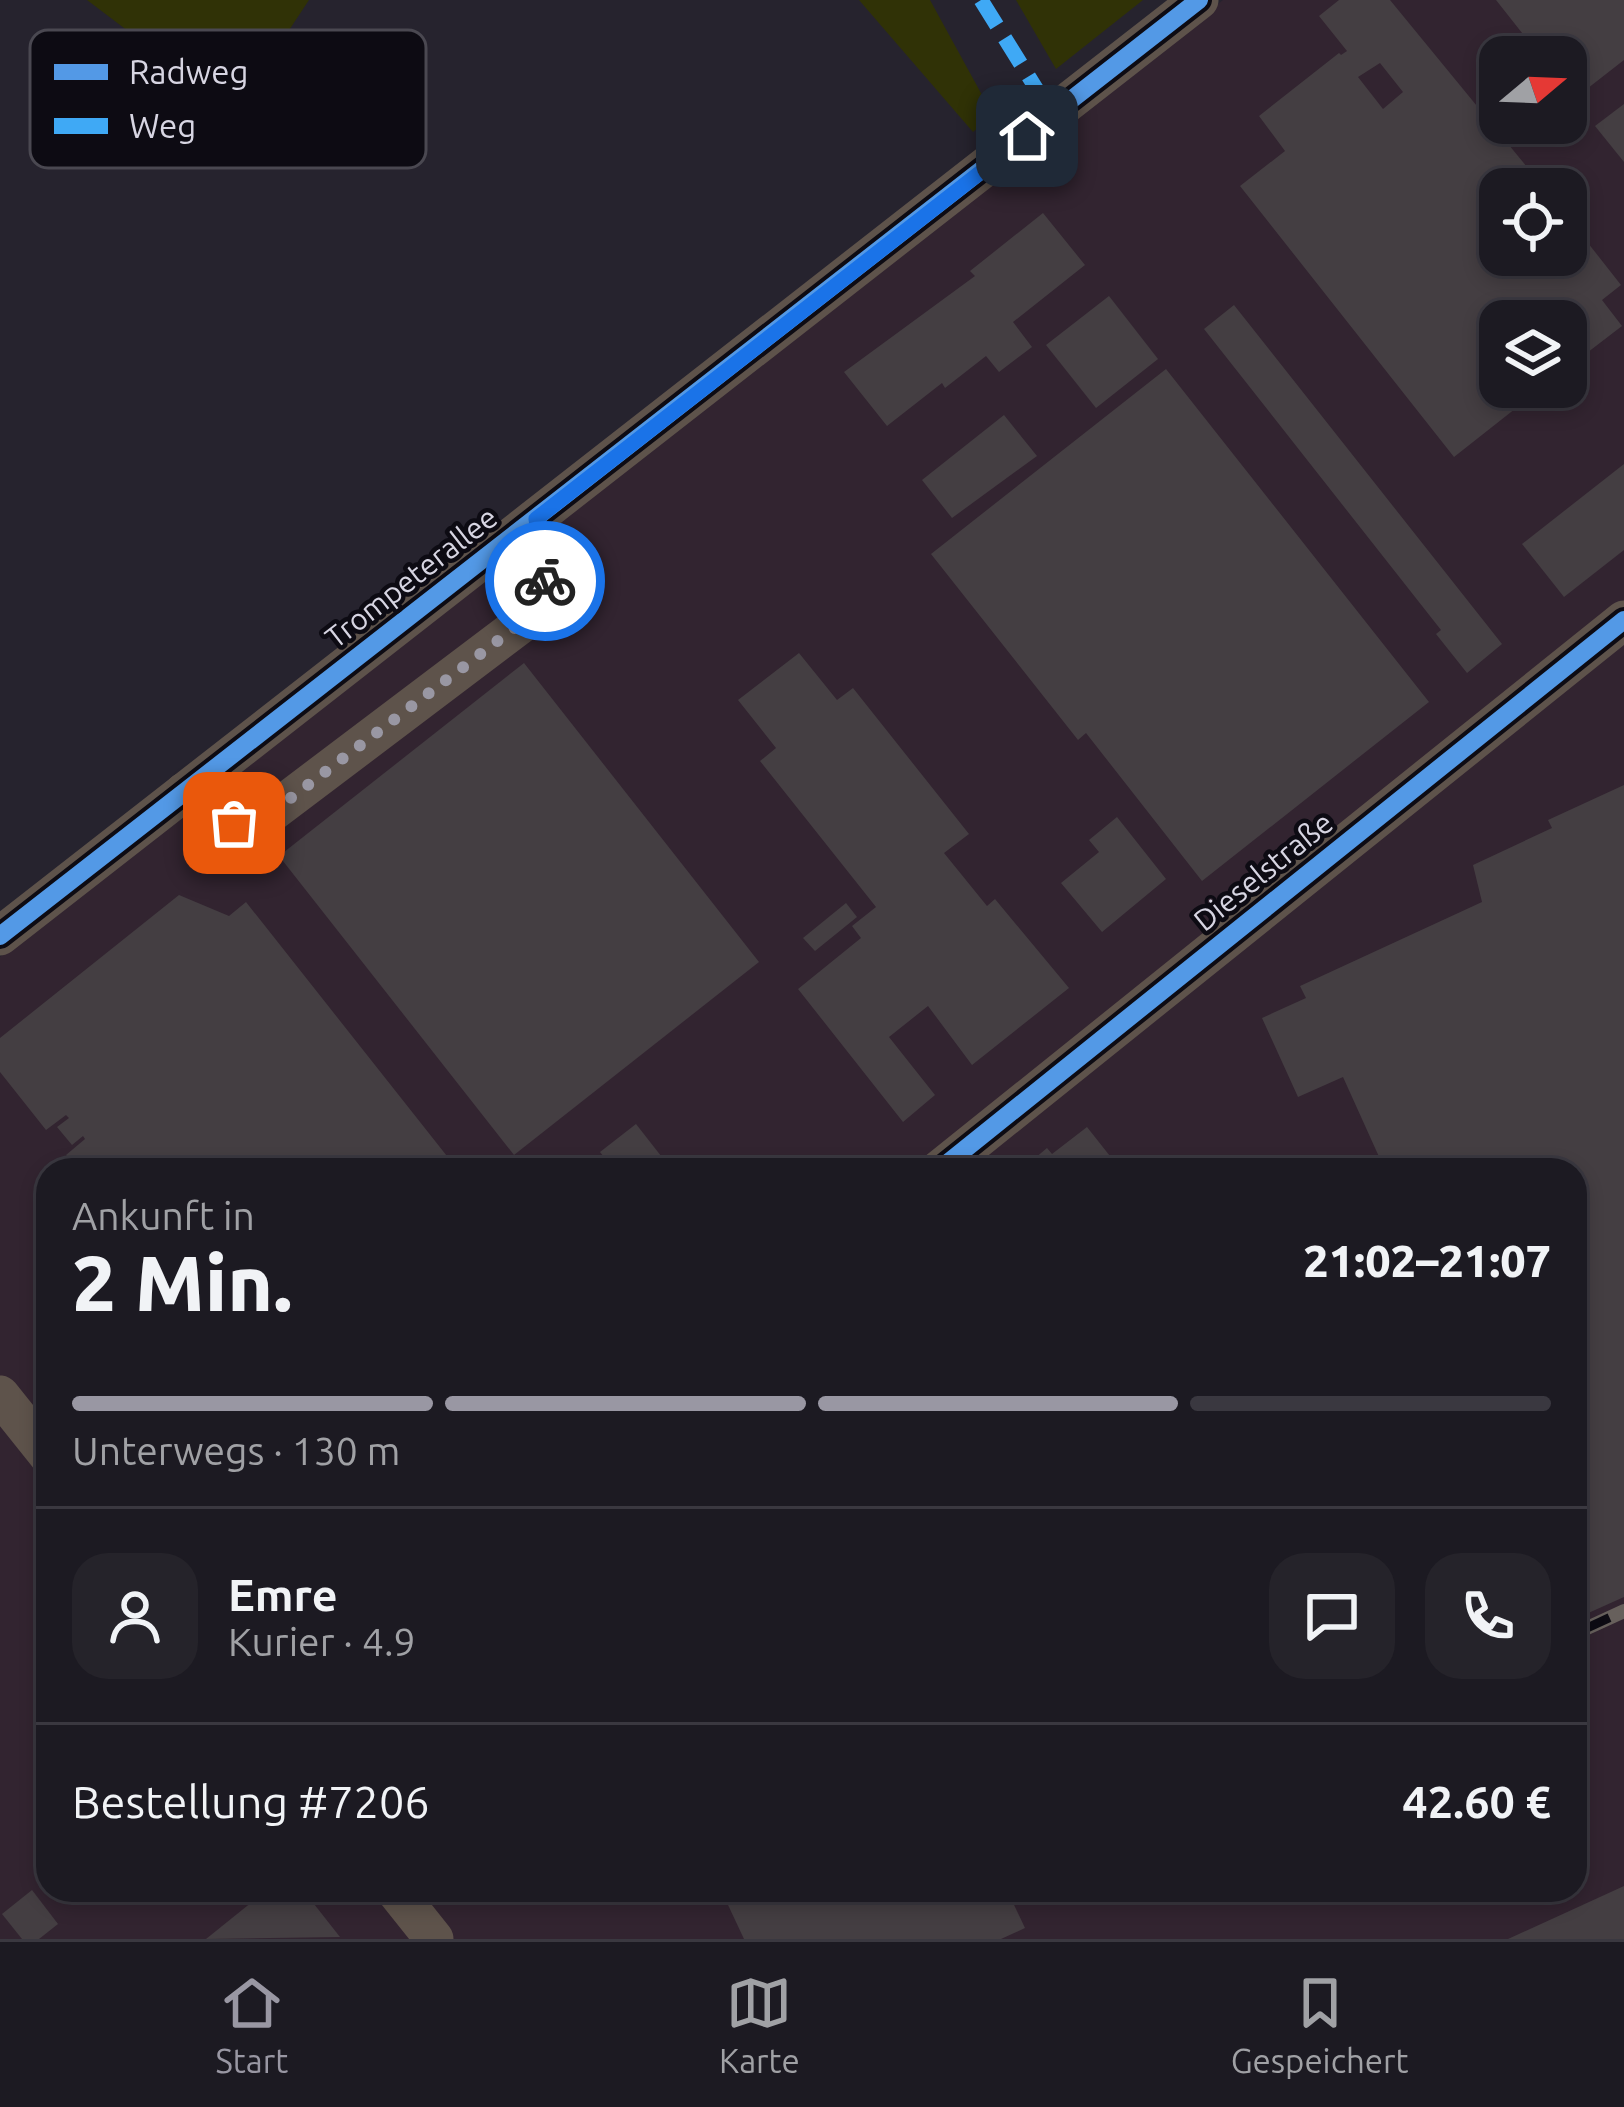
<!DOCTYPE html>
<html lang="de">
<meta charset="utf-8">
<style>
:root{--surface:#1c1a22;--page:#25232a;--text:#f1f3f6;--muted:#a0a1a5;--line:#3a3840;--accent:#9997a3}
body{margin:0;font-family:Ubuntu,sans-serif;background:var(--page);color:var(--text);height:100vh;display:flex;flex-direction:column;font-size:45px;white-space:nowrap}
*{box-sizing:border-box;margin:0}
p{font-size:39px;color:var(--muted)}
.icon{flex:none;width:66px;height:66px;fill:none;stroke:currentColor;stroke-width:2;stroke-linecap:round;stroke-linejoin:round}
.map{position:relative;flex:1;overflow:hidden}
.details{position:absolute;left:36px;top:1158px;width:1551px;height:744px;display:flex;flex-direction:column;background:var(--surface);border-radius:36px;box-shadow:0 6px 18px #0003,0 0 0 3px var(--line)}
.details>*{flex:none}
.needle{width:78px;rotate:71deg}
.controls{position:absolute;left:1479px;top:36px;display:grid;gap:24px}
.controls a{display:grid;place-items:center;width:108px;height:108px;border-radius:24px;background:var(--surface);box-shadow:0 6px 18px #0003,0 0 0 3px var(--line);font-size:60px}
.pin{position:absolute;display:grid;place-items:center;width:102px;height:102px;color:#fff;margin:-51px;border-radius:24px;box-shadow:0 6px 18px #0006}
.courier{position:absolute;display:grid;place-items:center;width:120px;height:120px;margin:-60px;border:9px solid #1a73e8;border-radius:50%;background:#fff;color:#222;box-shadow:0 3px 15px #0007}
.head em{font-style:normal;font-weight:800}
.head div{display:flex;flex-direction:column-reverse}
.head{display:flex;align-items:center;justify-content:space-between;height:204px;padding:0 36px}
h1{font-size:78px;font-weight:800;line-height:90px}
.bar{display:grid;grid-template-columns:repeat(4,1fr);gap:18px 12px;align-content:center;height:144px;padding:0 36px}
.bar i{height:15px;border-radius:9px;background:var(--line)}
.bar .selected{background:var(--accent)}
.bar p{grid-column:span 4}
.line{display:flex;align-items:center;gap:30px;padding:0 36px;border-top:3px solid var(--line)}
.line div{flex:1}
.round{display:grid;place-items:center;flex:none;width:126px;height:126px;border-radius:36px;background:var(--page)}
.dock{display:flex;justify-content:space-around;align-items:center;height:168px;border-top:3px solid var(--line);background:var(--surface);font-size:33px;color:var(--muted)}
.dock a{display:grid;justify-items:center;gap:6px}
.dock .selected{color:var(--accent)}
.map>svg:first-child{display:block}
.industrial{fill:#322430;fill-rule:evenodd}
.green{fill:#303206}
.building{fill:#443e42;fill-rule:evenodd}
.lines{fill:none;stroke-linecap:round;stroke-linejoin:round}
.minor{stroke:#5e534b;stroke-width:39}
.rail-casing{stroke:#67605c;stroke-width:14}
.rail{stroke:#0d0b13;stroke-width:9;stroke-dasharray:27;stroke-linecap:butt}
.quiet{stroke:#3fa9f5;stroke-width:15;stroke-dasharray:30 15;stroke-linecap:butt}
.cycleway-casing{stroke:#0d0b13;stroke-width:26}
.cycleway{stroke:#5399e6;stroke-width:18}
.done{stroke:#9997a3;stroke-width:12;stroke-dasharray:0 21.6}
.route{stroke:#1a73e8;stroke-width:15}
.labels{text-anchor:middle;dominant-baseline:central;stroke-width:9;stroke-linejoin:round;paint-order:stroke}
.street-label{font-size:30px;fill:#d7d5e2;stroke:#0d0b13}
.key{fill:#0d0b13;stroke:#4a4851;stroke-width:3}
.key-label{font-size:33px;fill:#d7d5e2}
</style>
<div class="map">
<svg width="1624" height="1939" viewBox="0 0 1624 1939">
<rect width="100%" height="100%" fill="#26232e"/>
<!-- industrial -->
<path class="industrial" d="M1223 0H1624V1939H0V957ZM1500 57H1566V123H1500ZM1500 189H1566V255H1500ZM1500 321H1566V387H1500ZM48 1170H1575V1890H48Z"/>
<!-- green -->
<g class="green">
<polygon points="87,0 309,0 235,112"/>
<polygon points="859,0 930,0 993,115 973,132"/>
<polygon points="1016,0 1143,0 1056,69"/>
</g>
<!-- building -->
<g class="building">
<path d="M1339 0H1390L1545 189H1500V255H1566V215L1621 285 1602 300 1622 326 1566 369V321H1500V387H1543L1454 457 1240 186 1285 151 1259 116 1339 53 1341 55 1347 51 1319 16ZM1380 63 1403 92 1383 109 1358 77Z"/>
<polygon points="1496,0 1624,0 1624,60 1574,99 1566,89 1566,57 1541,57"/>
<polygon points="1624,104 1624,162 1595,126"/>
<polygon points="1043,213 1085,265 1013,322 1032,347 999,372 986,356 945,388 942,383 887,426 844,372 975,276 970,271"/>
<polygon points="1109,296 1158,359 1096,408 1046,345"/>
<polygon points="1234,305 1502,644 1467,673 1436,634 1441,630 1204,329"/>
<polygon points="1166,369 1429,702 1202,881 1086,733 1078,740 931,554"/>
<polygon points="1004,415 1037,456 952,518 922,480"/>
<polygon points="1624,464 1624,550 1564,597 1522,544"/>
<polygon points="799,653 837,700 853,688 969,834 944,853 987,906 995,899 1069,988 972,1065 928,1006 889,1037 935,1095 903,1122 798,989 861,938 852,926 876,907 760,761 776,748 738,700"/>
<polygon points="524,663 759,962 514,1155 279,856"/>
<polygon points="1624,785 1624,1597 1575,1619 1575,1170 1385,1170 1343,1077 1298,1097 1262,1018 1306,998 1300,986 1482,902 1473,865 1552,828 1548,820"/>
<polygon points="1117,817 1166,879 1102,932 1061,883 1099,852 1089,840"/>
<polygon points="179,895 229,916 246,902 458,1170 78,1170 66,1155 85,1139 83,1136 72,1145 57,1127 69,1118 66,1115 46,1130 0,1072 0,1038"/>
<polygon points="846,903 857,917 815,951 803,938"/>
<polygon points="636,1124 672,1170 614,1170 600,1152"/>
<polygon points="1087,1127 1121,1170 1021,1170 1047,1148 1052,1154"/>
<polygon points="1624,1886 1624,1939 1508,1939"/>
<polygon points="32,1890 58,1924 39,1939 22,1939 2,1914"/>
<polygon points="267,1890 303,1890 340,1937 206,1939"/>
<polygon points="721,1890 1007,1890 1025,1928 1001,1939 744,1939"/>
</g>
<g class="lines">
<!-- minor -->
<g class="minor">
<path d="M184 792C215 812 230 832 267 816L537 612 546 603 535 519"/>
<polyline points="0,936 1199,0"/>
<polyline points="939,1170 1624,620"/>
<polyline points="0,1395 48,1455"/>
<polyline points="395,1890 434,1939"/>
</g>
<defs>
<polyline id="rail" points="1585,1629 1624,1611"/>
</defs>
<!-- rail casing -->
<use href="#rail" class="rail-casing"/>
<!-- rail -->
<use href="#rail" class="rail"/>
<!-- quiet -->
<polyline class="quiet" points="981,0 1052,114"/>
<defs>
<g id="cycleway">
<polyline points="0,936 1199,0"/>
<polyline points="939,1170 1624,620"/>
</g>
</defs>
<!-- cycleway casing -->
<use href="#cycleway" class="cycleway-casing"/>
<!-- cycleway -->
<use href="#cycleway" class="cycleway"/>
</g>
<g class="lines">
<!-- done -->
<polyline class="done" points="234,823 248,824 267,816 537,611 546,603 545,581"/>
<!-- route -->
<polyline class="route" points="545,581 536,519 1027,136"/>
</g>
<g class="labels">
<!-- street labels -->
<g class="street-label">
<text transform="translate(411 577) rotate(-38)">Trompeterallee</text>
<text transform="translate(1263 871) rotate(-39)">Dieselstraße</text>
</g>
</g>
<!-- legend -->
<rect x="30" y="30" width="396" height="138" rx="18" class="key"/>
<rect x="54" y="64" width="54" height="16" fill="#5399e6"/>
<rect x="54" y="118" width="54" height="16" fill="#3fa9f5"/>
<g class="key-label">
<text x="129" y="84">Radweg</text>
<text x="129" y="138">Weg</text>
</g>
</svg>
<div class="controls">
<a><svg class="needle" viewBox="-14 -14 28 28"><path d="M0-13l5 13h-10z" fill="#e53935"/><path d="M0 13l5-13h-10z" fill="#a0a1a5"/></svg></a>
<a><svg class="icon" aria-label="locate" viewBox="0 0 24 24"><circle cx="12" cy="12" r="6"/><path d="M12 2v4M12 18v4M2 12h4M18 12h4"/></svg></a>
<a><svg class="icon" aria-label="layers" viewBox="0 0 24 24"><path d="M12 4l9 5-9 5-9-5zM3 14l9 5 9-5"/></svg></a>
</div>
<div class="pin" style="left:234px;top:823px;background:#ea580c"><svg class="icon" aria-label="bag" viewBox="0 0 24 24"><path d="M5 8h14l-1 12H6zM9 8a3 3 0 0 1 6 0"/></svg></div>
<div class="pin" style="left:1027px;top:136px;background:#1f2937"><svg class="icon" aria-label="home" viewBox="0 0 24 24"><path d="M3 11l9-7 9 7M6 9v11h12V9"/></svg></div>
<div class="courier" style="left:545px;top:581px"><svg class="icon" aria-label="bike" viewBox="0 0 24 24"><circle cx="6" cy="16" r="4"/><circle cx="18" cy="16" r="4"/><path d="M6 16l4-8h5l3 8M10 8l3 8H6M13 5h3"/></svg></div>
<section class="details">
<div class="head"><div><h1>2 Min.</h1><p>Ankunft in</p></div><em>21:02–21:07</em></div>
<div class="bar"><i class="selected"></i><i class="selected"></i><i class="selected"></i><i></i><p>Unterwegs · 130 m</p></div>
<div class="line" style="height:216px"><a class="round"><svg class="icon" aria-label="person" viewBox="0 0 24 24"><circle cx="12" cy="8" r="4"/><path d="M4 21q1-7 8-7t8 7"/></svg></a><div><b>Emre</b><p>Kurier · 4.9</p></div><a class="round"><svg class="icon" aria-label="chat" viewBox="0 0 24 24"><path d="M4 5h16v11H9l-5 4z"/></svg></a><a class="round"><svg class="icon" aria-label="phone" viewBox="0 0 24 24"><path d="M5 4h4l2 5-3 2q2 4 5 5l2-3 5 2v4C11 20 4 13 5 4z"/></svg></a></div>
<div class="line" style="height:156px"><div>Bestellung #7206</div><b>42.60 €</b></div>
</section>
</div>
<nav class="dock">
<a class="selected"><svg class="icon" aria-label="home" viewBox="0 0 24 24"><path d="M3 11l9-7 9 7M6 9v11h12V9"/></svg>Start</a>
<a><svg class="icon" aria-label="map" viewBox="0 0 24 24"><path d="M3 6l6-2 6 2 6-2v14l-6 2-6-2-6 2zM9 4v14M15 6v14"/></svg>Karte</a>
<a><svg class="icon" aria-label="saved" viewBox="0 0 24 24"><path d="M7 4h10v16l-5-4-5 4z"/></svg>Gespeichert</a>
</nav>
